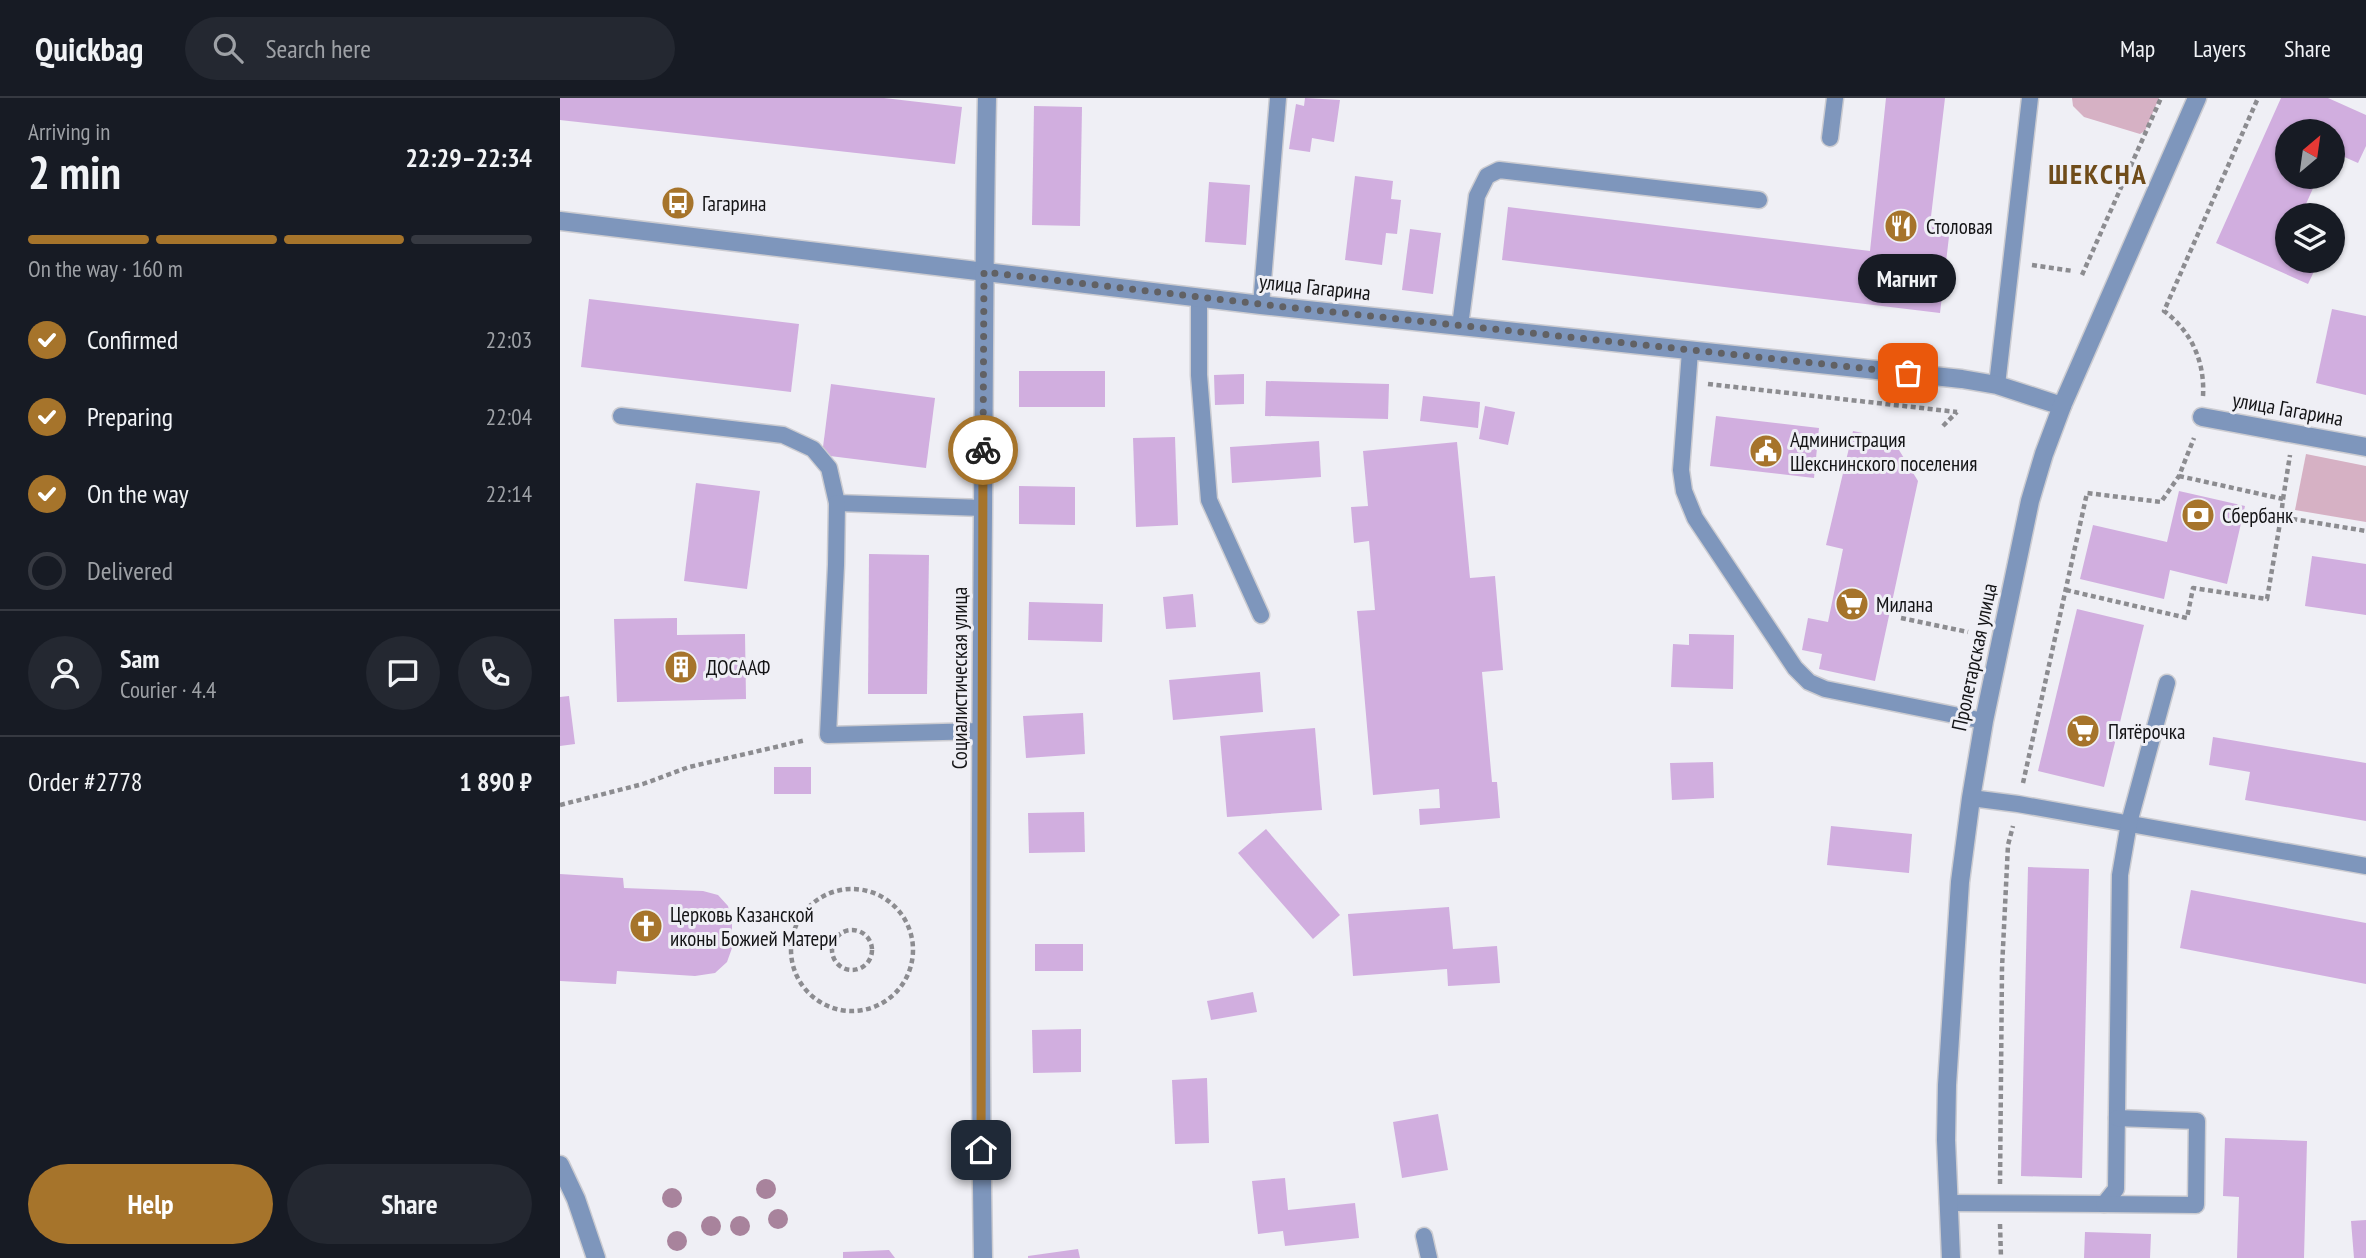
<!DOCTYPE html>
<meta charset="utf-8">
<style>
:root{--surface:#171b24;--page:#242831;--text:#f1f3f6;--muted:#9ea1a6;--line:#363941;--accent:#a6742b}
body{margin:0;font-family:"PT Sans Narrow",sans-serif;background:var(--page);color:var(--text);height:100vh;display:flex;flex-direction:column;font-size:26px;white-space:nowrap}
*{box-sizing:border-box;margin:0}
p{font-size:23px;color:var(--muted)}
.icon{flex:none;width:38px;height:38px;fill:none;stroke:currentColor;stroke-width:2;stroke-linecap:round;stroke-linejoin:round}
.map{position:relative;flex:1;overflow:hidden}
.panel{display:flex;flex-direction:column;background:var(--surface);width:560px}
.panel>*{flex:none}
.needle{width:46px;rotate:29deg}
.tools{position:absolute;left:1715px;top:21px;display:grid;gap:14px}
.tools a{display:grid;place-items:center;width:70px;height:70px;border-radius:50%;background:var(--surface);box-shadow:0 2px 5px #0004;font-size:35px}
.pin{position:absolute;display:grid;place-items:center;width:60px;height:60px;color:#fff;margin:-30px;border-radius:14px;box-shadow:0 4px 10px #0006}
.courier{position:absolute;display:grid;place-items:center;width:70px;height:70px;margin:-35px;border:5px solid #a6742b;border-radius:50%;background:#fff;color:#222;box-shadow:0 2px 9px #0007}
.bubble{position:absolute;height:49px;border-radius:24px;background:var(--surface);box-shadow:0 2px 5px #0004;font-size:23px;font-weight:800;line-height:49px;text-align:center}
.overview em{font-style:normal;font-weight:800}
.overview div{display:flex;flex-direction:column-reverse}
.overview{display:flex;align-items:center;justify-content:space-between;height:119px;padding:0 28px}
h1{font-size:46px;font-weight:800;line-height:52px}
.bar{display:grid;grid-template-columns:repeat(4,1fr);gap:10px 7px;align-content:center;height:84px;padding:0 28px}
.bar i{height:9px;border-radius:5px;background:var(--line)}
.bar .selected{background:var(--accent)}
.bar p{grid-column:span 4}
.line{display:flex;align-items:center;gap:18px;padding:0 28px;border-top:2px solid var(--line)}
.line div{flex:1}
.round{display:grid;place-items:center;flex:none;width:74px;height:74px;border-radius:37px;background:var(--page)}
ol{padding:0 28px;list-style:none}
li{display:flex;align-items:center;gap:21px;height:77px}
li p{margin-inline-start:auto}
li .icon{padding:7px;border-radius:50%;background:var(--accent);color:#fff;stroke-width:4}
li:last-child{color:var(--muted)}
li i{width:38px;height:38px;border:4px solid var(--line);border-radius:50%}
.primary-button{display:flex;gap:14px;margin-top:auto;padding:14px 28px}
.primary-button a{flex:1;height:80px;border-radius:42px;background:var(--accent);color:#fff;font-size:28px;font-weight:800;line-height:80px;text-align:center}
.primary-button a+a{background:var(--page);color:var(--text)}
header{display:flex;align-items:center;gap:42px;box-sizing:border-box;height:98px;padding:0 35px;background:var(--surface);border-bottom:2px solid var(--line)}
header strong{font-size:33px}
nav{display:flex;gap:38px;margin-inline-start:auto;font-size:24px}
.search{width:490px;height:63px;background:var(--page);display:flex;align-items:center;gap:18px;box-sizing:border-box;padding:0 24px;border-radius:38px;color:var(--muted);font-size:26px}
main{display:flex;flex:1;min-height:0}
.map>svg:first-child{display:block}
.green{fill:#d6b1c4}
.building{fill:#d1aedf}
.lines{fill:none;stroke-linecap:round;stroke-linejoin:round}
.lane-casing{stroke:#ccccd1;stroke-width:19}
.street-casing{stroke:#ccccd1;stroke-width:21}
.path{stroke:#8c8c90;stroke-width:4.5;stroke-dasharray:5 3.5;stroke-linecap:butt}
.lane{stroke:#7e96bc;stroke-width:16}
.street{stroke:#7e96bc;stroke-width:18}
.tree{fill:#a8839c}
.done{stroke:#616164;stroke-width:7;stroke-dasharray:0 12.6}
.route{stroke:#a6742b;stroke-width:9}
.labels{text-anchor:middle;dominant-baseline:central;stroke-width:6;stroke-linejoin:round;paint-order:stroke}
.poi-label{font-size:21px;fill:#141416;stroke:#efeff5;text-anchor:start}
.street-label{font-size:21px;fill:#141416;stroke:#efeff5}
.district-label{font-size:28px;font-weight:bold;letter-spacing:2px;fill:#6f4c1a;stroke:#efeff5}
</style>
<header>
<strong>Quickbag</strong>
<div class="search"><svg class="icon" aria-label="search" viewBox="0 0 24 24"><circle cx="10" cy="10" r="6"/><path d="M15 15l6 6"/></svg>Search here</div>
<nav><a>Map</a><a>Layers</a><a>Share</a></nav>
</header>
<main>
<section class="panel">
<div class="overview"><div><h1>2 min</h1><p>Arriving in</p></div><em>22:29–22:34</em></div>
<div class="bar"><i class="selected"></i><i class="selected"></i><i class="selected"></i><i></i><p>On the way · 160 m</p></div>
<ol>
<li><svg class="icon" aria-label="check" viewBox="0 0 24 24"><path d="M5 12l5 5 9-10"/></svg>Confirmed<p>22:03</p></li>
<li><svg class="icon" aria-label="check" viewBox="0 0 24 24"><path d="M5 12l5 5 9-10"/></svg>Preparing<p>22:04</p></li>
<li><svg class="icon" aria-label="check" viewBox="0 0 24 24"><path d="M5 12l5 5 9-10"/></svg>On the way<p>22:14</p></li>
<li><i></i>Delivered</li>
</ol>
<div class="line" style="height:126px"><a class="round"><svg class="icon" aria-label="person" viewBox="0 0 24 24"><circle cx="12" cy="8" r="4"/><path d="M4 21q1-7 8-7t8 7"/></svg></a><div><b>Sam</b><p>Courier · 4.4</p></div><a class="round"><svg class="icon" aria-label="chat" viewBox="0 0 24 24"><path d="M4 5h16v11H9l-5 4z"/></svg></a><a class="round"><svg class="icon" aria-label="phone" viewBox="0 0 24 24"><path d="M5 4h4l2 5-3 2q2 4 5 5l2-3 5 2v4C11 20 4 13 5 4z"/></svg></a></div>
<div class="line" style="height:91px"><div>Order #2778</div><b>1 890 ₽</b></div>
<div class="primary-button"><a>Help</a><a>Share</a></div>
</section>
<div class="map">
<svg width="1806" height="1160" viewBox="0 0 1806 1160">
<rect width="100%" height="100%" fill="#efeff5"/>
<!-- green -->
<g class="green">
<polygon points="1512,0 1599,0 1585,33 1580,36 1524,19 1513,8"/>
<polygon points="1746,356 1806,368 1806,424 1735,412"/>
</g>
<!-- building -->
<g class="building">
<polygon points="0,0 324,0 402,9 395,66 0,22"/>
<polygon points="745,0 780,2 774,44 752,40 750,54 729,51 736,6 744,8"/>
<polygon points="1326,0 1385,0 1370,127 1390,130 1380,215 942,162 948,109 1310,153"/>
<polygon points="1721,0 1768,0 1806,17 1806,48 1798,65 1773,54 1773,33 1727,33 1727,79 1758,79 1742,115 1746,117 1727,117 1727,163 1759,163 1748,186 1656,145"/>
<polygon points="474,8 522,9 520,128 472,127"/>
<polygon points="795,78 833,83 831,101 841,102 837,136 826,135 822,167 785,162"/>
<polygon points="649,84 690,87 686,147 645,144"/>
<polygon points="850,131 881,135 873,196 842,192"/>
<polygon points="29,201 239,226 231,294 21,269"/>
<polygon points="1772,211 1806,218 1806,297 1756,285"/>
<rect x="459" y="273" width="86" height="36"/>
<polygon points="684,276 684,306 655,307 654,277"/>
<polygon points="706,283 829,286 828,321 705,318"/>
<polygon points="271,286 375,300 366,370 262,357"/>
<polygon points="863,298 920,304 918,330 860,323"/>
<polygon points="925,308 955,314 948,347 919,341"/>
<polygon points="1156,318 1259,330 1254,380 1150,368"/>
<polygon points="1293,333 1322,339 1321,348 1339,352 1358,383 1315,583 1259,571 1262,556 1242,552 1248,520 1268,524 1283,451 1266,447"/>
<polygon points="615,339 618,427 576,429 573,340"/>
<polygon points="759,343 761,379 672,385 670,349"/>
<polygon points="897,344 910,480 935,478 943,572 922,574 932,684 937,684 940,720 860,727 859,711 880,710 879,691 813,697 797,513 815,512 809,443 794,445 791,409 808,408 803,353"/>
<polygon points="136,385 200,393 187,491 124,483"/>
<polygon points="459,388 515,389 515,427 459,426"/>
<polygon points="1619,393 1685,408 1667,486 1610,472 1604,501 1520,481 1533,427 1607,444"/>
<polygon points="309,456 369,457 367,596 308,596"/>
<polygon points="1752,458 1806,466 1806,517 1745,508"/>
<polygon points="633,496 636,529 606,531 603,499"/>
<polygon points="469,504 543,506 542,544 468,542"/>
<polygon points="1517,511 1584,527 1544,689 1478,673"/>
<polygon points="117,520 117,537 185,536 186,601 57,604 54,521"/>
<polygon points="1129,536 1174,537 1173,591 1111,589 1113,546 1129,547"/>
<polygon points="700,574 703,614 613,622 609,582"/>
<polygon points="9,598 15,646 0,648 0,599"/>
<polygon points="523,615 525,656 466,660 463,618"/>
<polygon points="755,630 762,712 667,719 660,638"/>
<polygon points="1653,639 1806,665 1806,723 1685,702 1690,674 1649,667"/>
<polygon points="1153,664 1154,700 1112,702 1110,665"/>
<rect x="214" y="669" width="37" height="27"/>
<polygon points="524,714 525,754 469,755 468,715"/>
<polygon points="1271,728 1352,736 1349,775 1267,767"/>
<polygon points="706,731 780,817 753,841 678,755"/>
<polygon points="1468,769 1529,771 1522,1080 1461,1078"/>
<polygon points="0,776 63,780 64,790 143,793 158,797 168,808 172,823 172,850 167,864 155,875 135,878 57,873 56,886 0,883"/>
<polygon points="1631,792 1806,825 1806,886 1620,850"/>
<polygon points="889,809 893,851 937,848 940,885 888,888 887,871 793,878 788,816"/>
<rect x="475" y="846" width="48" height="27"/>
<polygon points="693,894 697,914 651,922 647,903"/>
<polygon points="521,931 521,974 473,975 472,932"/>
<polygon points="647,980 649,1045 615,1046 612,982"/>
<polygon points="878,1016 888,1072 842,1080 833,1024"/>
<polygon points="1665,1040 1747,1043 1744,1160 1677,1160 1679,1099 1663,1098"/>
<polygon points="725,1080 728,1112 795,1105 799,1140 725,1148 723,1133 698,1136 692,1083"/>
<polygon points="1806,1122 1806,1160 1794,1160 1791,1123"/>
<polygon points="1525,1134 1591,1136 1590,1160 1524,1160"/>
<polygon points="518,1151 520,1160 468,1160 468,1158"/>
<polygon points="329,1152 335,1160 283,1160 283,1154"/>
</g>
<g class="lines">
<defs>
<g id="lane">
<polyline points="1270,40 1275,0"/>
<polyline points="639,199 639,277 649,402 701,517"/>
<polyline points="701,207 718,0"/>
<polyline points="900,228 917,98 927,78 939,72 1199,102"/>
<polyline points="1130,253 1121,372 1124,393 1135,420 1235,570 1249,584 1265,591 1424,623"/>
<polyline points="1437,287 1470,0"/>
<polyline points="61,318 223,337 253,351 269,370 277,405 423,410"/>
<polyline points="277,405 276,467 268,637 421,633"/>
<polyline points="1411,700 1458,706 1806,768"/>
<polyline points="1388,1105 1544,1106 1556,1091 1560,777 1569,725 1607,585"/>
<polyline points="1544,1106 1636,1107 1637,1023 1557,1020"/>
<polyline points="864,1138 869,1160"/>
</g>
<g id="street">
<polyline points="0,123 701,207 1402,281 1437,287 1502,308"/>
<polyline points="1642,319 1806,349"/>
<polyline points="0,1067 16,1101 36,1160"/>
<path d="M423 1160C419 911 421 663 423 414 424 276 424 138 427 0"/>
<polyline points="1391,1160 1386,1042 1387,987 1400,784 1411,700 1424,623 1470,403 1484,356 1502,308 1637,0"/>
</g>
</defs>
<!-- lane casing -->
<use href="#lane" class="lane-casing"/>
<!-- street casing -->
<use href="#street" class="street-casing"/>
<!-- path -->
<g class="path">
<polyline points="1472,167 1513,173"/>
<polyline points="1522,177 1601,0"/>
<polyline points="1148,286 1397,314"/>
<path d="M1643 298C1645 263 1631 233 1604 213L1698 0"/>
<polyline points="1383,328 1397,314"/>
<polyline points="1619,378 1723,401 1721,419 1806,433"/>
<polyline points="1723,401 1730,357"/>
<polyline points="1506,492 1627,520 1633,490 1707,501 1721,419"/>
<polyline points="1341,520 1408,534"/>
<polyline points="1463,685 1527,395 1601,404 1619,378 1634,340"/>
<polyline points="0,707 83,686 129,669 246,642"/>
<circle cx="292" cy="852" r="61"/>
<circle cx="292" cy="852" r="20"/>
<polyline points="1440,1086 1442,870 1448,747 1453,728"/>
<polyline points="1440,1126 1441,1160"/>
</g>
<!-- lane -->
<use href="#lane" class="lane"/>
<!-- street -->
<use href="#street" class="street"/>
</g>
<!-- trees -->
<g class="tree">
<circle cx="206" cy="1091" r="10"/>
<circle cx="112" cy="1100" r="10"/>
<circle cx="218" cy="1121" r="10"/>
<circle cx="151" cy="1128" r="10"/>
<circle cx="180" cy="1128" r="10"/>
<circle cx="117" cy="1143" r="10"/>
</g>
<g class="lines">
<!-- done -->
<polyline class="done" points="423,352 424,174 726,209 1348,275"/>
<!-- route -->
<polyline class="route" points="421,1052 423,352"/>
</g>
<!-- icons -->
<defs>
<symbol id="bus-disc" viewBox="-11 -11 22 22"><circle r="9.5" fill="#a6742b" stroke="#efeff5"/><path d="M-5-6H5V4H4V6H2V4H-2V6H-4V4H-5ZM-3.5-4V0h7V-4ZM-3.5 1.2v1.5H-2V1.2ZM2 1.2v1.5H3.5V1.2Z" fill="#fff"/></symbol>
<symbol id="restaurant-disc" viewBox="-11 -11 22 22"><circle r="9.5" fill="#a6742b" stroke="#efeff5"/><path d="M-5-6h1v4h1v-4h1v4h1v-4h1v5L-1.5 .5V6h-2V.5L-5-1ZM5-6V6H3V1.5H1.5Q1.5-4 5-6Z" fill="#fff"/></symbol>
<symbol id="civic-disc" viewBox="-11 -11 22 22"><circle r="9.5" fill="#a6742b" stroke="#efeff5"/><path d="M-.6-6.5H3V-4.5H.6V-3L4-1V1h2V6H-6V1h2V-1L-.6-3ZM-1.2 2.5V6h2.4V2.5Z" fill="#fff"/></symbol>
<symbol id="bank-disc" viewBox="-11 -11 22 22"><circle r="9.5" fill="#a6742b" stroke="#efeff5"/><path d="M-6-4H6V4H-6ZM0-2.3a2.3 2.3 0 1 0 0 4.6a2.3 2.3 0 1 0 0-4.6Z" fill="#fff"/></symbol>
<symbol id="supermarket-disc" viewBox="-11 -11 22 22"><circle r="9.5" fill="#a6742b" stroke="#efeff5"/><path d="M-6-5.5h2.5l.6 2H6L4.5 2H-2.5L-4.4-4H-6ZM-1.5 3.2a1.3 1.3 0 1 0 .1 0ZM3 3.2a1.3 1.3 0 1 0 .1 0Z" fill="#fff"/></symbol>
<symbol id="building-disc" viewBox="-11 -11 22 22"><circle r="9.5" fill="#a6742b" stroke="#efeff5"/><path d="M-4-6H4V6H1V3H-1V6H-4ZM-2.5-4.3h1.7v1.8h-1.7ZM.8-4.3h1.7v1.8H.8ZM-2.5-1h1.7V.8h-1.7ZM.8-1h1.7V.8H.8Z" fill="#fff"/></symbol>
<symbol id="church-disc" viewBox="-11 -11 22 22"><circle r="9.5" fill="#a6742b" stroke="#efeff5"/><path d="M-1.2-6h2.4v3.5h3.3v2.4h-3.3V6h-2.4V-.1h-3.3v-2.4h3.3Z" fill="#fff"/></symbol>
</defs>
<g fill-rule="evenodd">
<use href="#bus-disc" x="99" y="86" width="38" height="38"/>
<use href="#restaurant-disc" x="1322" y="109" width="38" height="38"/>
<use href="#civic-disc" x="1187" y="334" width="38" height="38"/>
<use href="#bank-disc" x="1619" y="398" width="38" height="38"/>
<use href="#supermarket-disc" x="1273" y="487" width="38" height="38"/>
<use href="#building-disc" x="102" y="550" width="38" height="38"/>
<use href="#supermarket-disc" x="1504" y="614" width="38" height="38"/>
<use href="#church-disc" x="67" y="809" width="38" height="38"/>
</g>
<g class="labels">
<!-- poi labels -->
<g class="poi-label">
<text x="142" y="105">Гагарина</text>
<text x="1366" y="128">Столовая</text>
<text x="1230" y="341">Администрация<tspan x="1230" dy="24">Шекснинского поселения</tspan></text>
<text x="1662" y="417">Сбербанк</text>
<text x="1316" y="506">Милана</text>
<text x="146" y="569">ДОСААФ</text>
<text x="1548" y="633">Пятёрочка</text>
<text x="110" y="816">Церковь Казанской<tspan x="110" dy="24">иконы Божией Матери</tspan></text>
</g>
<!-- street labels -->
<g class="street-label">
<text transform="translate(755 189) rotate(6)">улица Гагарина</text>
<text transform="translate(1728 311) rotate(10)">улица Гагарина</text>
<text transform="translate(1414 559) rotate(-78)">Пролетарская улица</text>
<text transform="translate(399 580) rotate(-90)">Социалистическая улица</text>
</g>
<!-- district labels -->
<g class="district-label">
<text x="1538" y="75">ШЕКСНА</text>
</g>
</g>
</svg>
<div class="tools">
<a><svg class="needle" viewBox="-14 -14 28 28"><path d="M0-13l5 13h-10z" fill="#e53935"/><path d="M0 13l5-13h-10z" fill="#9ea1a6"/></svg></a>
<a><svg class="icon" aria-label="layers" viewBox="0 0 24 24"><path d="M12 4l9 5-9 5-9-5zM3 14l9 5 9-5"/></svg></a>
</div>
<div class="pin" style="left:1348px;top:275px;background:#ea580c"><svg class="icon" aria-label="bag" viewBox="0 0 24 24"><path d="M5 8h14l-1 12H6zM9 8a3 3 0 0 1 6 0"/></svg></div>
<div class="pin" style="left:421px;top:1052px;background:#1f2937"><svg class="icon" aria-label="home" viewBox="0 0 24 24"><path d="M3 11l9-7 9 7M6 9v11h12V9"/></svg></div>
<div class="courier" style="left:423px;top:352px"><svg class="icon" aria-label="bike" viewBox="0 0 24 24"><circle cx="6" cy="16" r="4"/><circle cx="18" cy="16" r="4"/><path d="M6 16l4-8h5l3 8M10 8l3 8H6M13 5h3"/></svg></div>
<div class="bubble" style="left:1298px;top:156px;width:98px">Магнит</div>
</div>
</main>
